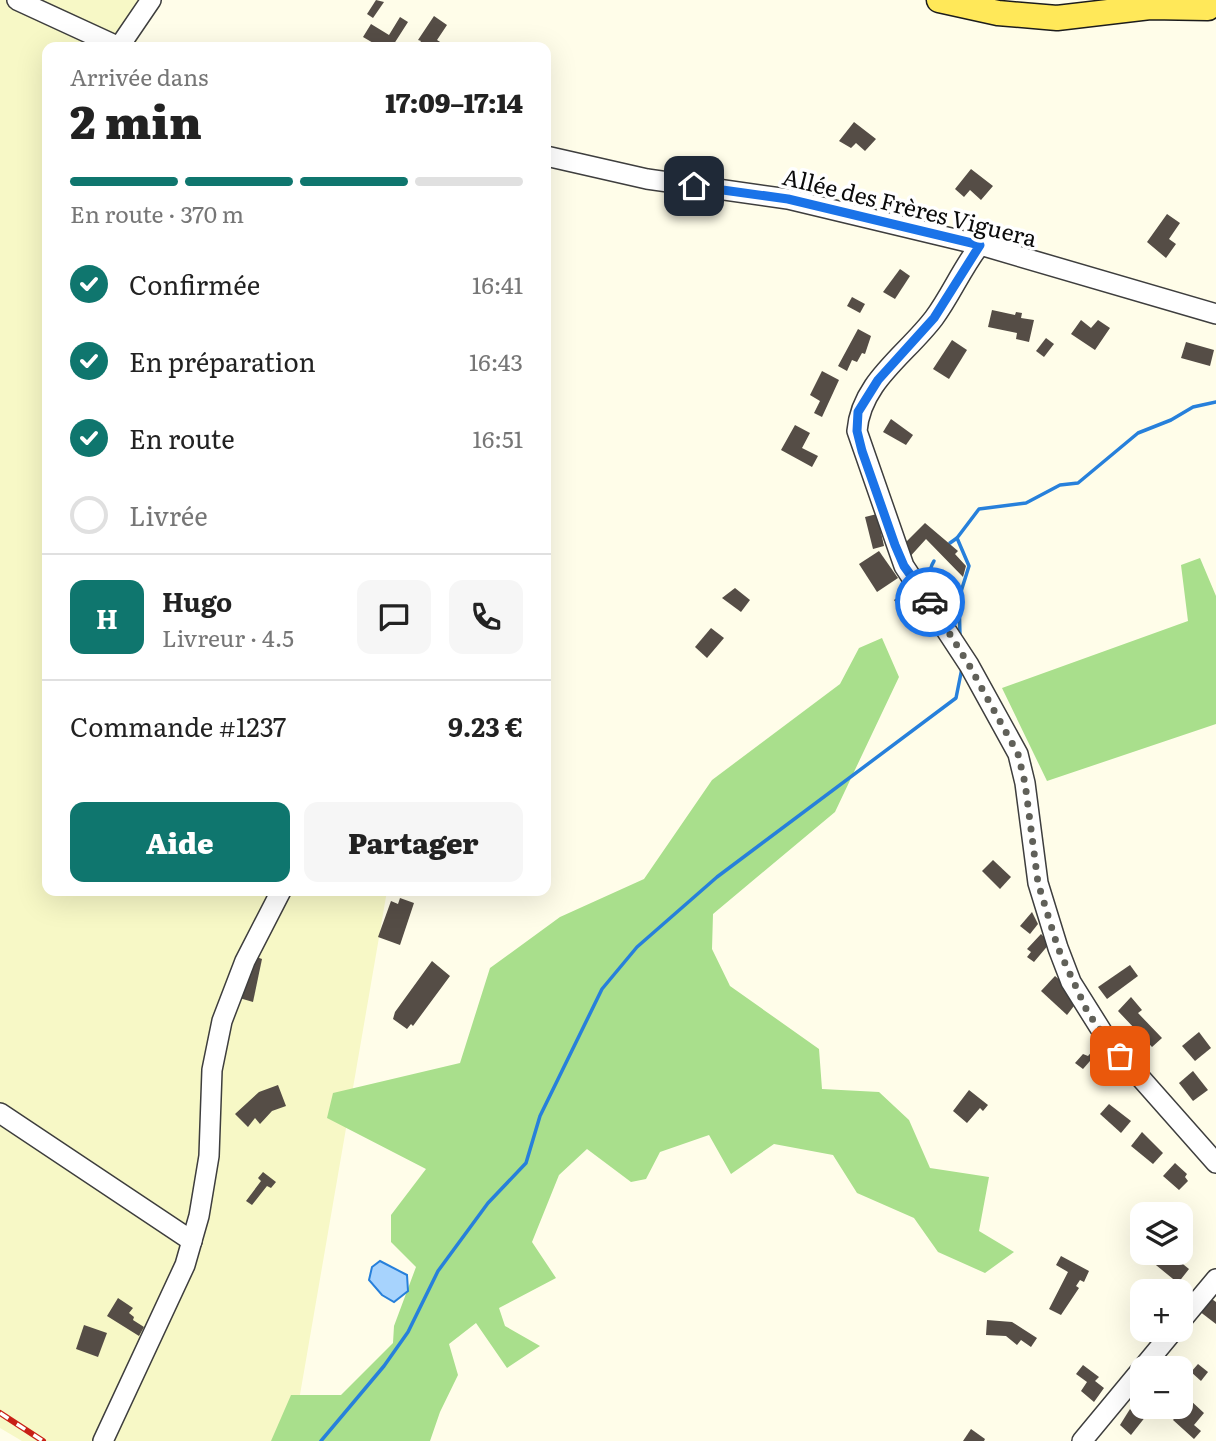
<!DOCTYPE html>
<html lang="fr">
<meta charset="utf-8">
<style>
:root{--surface:#fff;--page:#f6f6f6;--text:#222;--muted:#767676;--line:#e0e0e0;--accent:#0f766e}
body{margin:0;font-family:Literata,serif;background:var(--page);color:var(--text);height:100vh;display:flex;flex-direction:column;font-size:26px;white-space:nowrap}
*{box-sizing:border-box;margin:0}
p{font-size:23px;color:var(--muted)}
.icon{flex:none;width:38px;height:38px;fill:none;stroke:currentColor;stroke-width:2;stroke-linecap:round;stroke-linejoin:round}
.map{position:relative;flex:1;overflow:hidden}
.sheet{position:absolute;left:42px;top:42px;width:509px;height:854px;display:flex;flex-direction:column;background:var(--surface);border-radius:14px;box-shadow:0 7px 28px #0002}
.sheet>*{flex:none}
.controls{position:absolute;left:1130px;top:1202px;display:grid;gap:14px}
.controls a{display:grid;place-items:center;width:63px;height:63px;border-radius:14px;background:var(--surface);box-shadow:0 7px 28px #0002;font-size:35px}
.pin{position:absolute;display:grid;place-items:center;width:60px;height:60px;color:#fff;margin:-30px;border-radius:14px;box-shadow:0 4px 10px #0006}
.courier{position:absolute;display:grid;place-items:center;width:70px;height:70px;margin:-35px;border:5px solid #1a73e8;border-radius:50%;background:#fff;color:#222;box-shadow:0 2px 9px #0007}
.headline em{font-style:normal;font-weight:800}
.headline div{display:flex;flex-direction:column-reverse}
.headline{display:flex;align-items:center;justify-content:space-between;height:119px;padding:0 28px}
h1{font-size:46px;font-weight:800;line-height:52px}
.bar{display:grid;grid-template-columns:repeat(4,1fr);gap:10px 7px;align-content:center;height:84px;padding:0 28px}
.bar i{height:9px;border-radius:5px;background:var(--line)}
.bar .active{background:var(--accent)}
.bar p{grid-column:span 4}
.line{display:flex;align-items:center;gap:18px;padding:0 28px;border-top:2px solid var(--line)}
.line div{flex:1}
.round{display:grid;place-items:center;flex:none;width:74px;height:74px;border-radius:14px;background:var(--page)}
ol{padding:0 28px;list-style:none}
li{display:flex;align-items:center;gap:21px;height:77px}
li p{margin-inline-start:auto}
li .icon{padding:7px;border-radius:50%;background:var(--accent);color:#fff;stroke-width:4}
li:last-child{color:var(--muted)}
li i{width:38px;height:38px;border:4px solid var(--line);border-radius:50%}
.cta{display:flex;gap:14px;margin-top:auto;padding:14px 28px}
.cta a{flex:1;height:80px;border-radius:14px;background:var(--accent);color:#fff;font-size:28px;font-weight:800;line-height:80px;text-align:center}
.cta a+a{background:var(--page);color:var(--text)}
.map>svg:first-child{display:block}
.farmland{fill:#f7f8c6}
.forest{fill:#a9df8c}
.water{fill:#a7d3fd;stroke:#2780db;stroke-width:2}
.lines{fill:none;stroke-linecap:round;stroke-linejoin:round}
.stream{stroke:#2780db;stroke-width:3.5}
.building{fill:#554d46}
.minor-casing{stroke:#3e3e3e;stroke-width:22}
.major-casing{stroke:#1c1c1c;stroke-width:27}
.minor{stroke:#fff;stroke-width:19}
.major{stroke:#ffe859;stroke-width:24}
.rail-casing{stroke:#c82016;stroke-width:6}
.rail{stroke:#fff;stroke-width:3.5;stroke-dasharray:10;stroke-linecap:butt}
.done{stroke:#606059;stroke-width:7;stroke-dasharray:0 12.6}
.route{stroke:#1a73e8;stroke-width:9}
.labels{text-anchor:middle;dominant-baseline:central;stroke-width:7;stroke-linejoin:round;paint-order:stroke}
.street-label{font-size:23px;fill:#0b0b0b;stroke:#fff}
</style>
<div class="map">
<svg width="1216" height="1441" viewBox="0 0 1216 1441">
<rect width="100%" height="100%" fill="#fffde9"/>
<!-- farmland -->
<polygon class="farmland" points="0,0 153,0 135,47 47,47 47,275 44,284 47,286 47,891 387,891 292,1441 22,1441 0,1428"/>
<!-- forest -->
<g class="forest">
<polygon points="1200,558 1216,596 1216,724 1047,781 1002,688 1188,621 1181,565"/>
<polygon points="882,638 899,677 835,812 713,914 712,949 730,986 819,1049 822,1089 879,1092 909,1120 930,1168 989,1177 979,1231 1014,1252 985,1273 938,1252 914,1218 857,1193 833,1155 774,1144 731,1174 709,1135 660,1152 646,1179 631,1182 587,1149 559,1175 532,1242 556,1278 499,1308 505,1326 540,1346 507,1368 476,1323 449,1344 458,1375 440,1412 430,1441 271,1441 291,1395 341,1395 393,1343 394,1326 416,1267 391,1242 391,1215 426,1169 327,1118 333,1093 460,1063 490,968 560,917 644,879 712,780 840,684 859,648"/>
</g>
<!-- water -->
<polygon class="water" points="380,1261 407,1275 408,1291 394,1302 382,1295 369,1280 372,1267"/>
<g class="lines">
<!-- stream -->
<g class="stream">
<polyline points="950,543 957,538"/>
<path d="M934 596C930 584 927 572 934 561"/>
<polyline points="960,637 959,598 969,566 957,538 979,509 1026,503 1060,485 1078,483 1138,433 1171,420 1193,407 1216,402"/>
<polyline points="321,1441 384,1366 408,1332 438,1271 488,1203 526,1163 540,1116 602,989 637,947 717,877 956,698 962,668"/>
</g>
</g>
<!-- building -->
<g class="building">
<polygon points="376,0 384,2 373,18 367,14"/>
<polygon points="434,16 447,25 437,40 448,47 417,47 421,41 418,40"/>
<polygon points="400,17 408,22 392,47 380,47 363,37 371,24 389,35"/>
<polygon points="854,122 876,139 865,151 856,143 851,148 839,141"/>
<polygon points="971,169 993,186 981,200 970,190 964,197 955,189"/>
<polygon points="1167,214 1180,223 1169,239 1176,244 1166,258 1147,242"/>
<polygon points="900,269 910,276 895,299 883,292"/>
<polygon points="852,297 865,304 860,313 847,306"/>
<polygon points="992,310 1015,315 1016,312 1022,313 1021,318 1034,320 1029,342 1016,339 1017,333 988,327"/>
<polygon points="1081,320 1091,328 1098,320 1110,328 1095,350 1071,334"/>
<polygon points="858,329 871,336 865,354 862,353 857,362 852,360 847,371 838,366"/>
<polygon points="1046,338 1054,344 1044,357 1036,351"/>
<polygon points="952,340 967,350 949,379 933,369"/>
<polygon points="1186,342 1214,350 1210,366 1181,358"/>
<polygon points="822,371 839,380 822,417 814,413 820,401 810,395"/>
<polygon points="891,419 913,435 906,445 883,432"/>
<polygon points="795,425 810,433 802,448 818,456 812,467 781,450"/>
<polygon points="877,514 884,546 873,549 865,517"/>
<polygon points="925,523 958,551 955,554 966,566 963,577 926,539 907,560 899,549"/>
<polygon points="879,551 898,578 877,592 859,564"/>
<polygon points="735,588 750,600 741,612 722,598"/>
<polygon points="909,589 926,614 911,624 894,600"/>
<polygon points="711,628 724,638 707,658 695,647"/>
<polygon points="993,860 1011,877 1000,889 982,871"/>
<polygon points="400,898 414,903 400,945 378,937 391,901 398,904"/>
<polygon points="1032,912 1038,924 1030,934 1020,926"/>
<polygon points="1041,934 1050,943 1034,962 1027,957 1031,952 1027,949"/>
<polygon points="251,955 262,959 253,1002 236,997"/>
<polygon points="432,961 450,976 413,1026 411,1024 407,1029 393,1019 395,1012"/>
<polygon points="1130,965 1138,976 1107,999 1098,987"/>
<polygon points="1055,976 1068,987 1077,1002 1067,1015 1041,991"/>
<polygon points="1131,997 1142,1010 1138,1013 1162,1038 1152,1047 1118,1011"/>
<polygon points="1199,1032 1211,1048 1195,1061 1182,1046"/>
<polygon points="1095,1048 1113,1062 1105,1073 1090,1061 1083,1069 1075,1063 1083,1054 1088,1056"/>
<polygon points="1193,1071 1208,1090 1193,1101 1179,1083"/>
<polygon points="278,1085 286,1106 272,1111 260,1124 255,1118 248,1127 235,1114 259,1092"/>
<polygon points="969,1090 988,1105 983,1111 980,1108 967,1123 953,1111"/>
<polygon points="1109,1104 1131,1121 1121,1133 1100,1114"/>
<polygon points="1142,1132 1163,1153 1153,1164 1131,1146"/>
<polygon points="1175,1163 1187,1174 1185,1177 1188,1181 1179,1190 1163,1176"/>
<polygon points="263,1172 276,1182 271,1188 267,1186 252,1205 246,1201 261,1181 258,1178"/>
<polygon points="1158,1253 1175,1253 1173,1256 1189,1269 1178,1283 1151,1261"/>
<polygon points="1061,1256 1089,1271 1084,1282 1080,1280 1076,1286 1079,1288 1061,1315 1049,1309 1068,1272 1056,1265"/>
<polygon points="1209,1297 1216,1302 1216,1324 1199,1311"/>
<polygon points="118,1298 133,1308 129,1313 134,1317 133,1320 144,1327 139,1336 107,1316"/>
<polygon points="987,1320 1012,1322 1037,1338 1031,1347 1021,1340 1017,1345 1006,1336 986,1335"/>
<polygon points="84,1325 107,1333 98,1357 76,1349"/>
<polygon points="1198,1364 1208,1372 1201,1381 1191,1372"/>
<polygon points="1083,1365 1099,1377 1095,1381 1104,1388 1094,1402 1081,1391 1087,1382 1076,1374"/>
<polygon points="1190,1400 1204,1413 1194,1425 1201,1431 1194,1439 1173,1420"/>
<polygon points="1136,1407 1146,1416 1131,1435 1120,1425 1130,1409 1133,1412"/>
<polygon points="971,1429 985,1439 984,1441 963,1441"/>
</g>
<g class="lines">
<defs>
<g id="minor">
<polyline points="17,0 119,47"/>
<polyline points="119,47 151,0"/>
<polyline points="546,156 647,179 788,199 980,245 1216,314"/>
<path d="M980 245C962 268 951 295 934 318 906 355 861 382 857 431L904 566 969 665 1018 754 1025 783 1038 883 1058 948 1071 982 1108 1041 1216 1163"/>
<polyline points="0,1113 192,1241"/>
<polyline points="1181,1321 1216,1279"/>
<polyline points="103,1441 185,1265 199,1216 209,1156 212,1070 222,1021 245,961 281,891"/>
<polyline points="1082,1441 1174,1330"/>
</g>
<polyline id="major" points="939,0 998,13 1057,18 1150,7 1208,8"/>
</defs>
<!-- minor casing -->
<use href="#minor" class="minor-casing"/>
<!-- major casing -->
<use href="#major" class="major-casing"/>
<!-- minor -->
<use href="#minor" class="minor"/>
<!-- major -->
<use href="#major" class="major"/>
<defs>
<polyline id="rail" points="0,1413 43,1441"/>
</defs>
<!-- rail casing -->
<use href="#rail" class="rail-casing"/>
<!-- rail -->
<use href="#rail" class="rail"/>
</g>
<g class="lines">
<!-- done -->
<polyline class="done" points="930,602 969,665 1018,754 1025,783 1038,883 1058,948 1088,1013 1120,1056"/>
<!-- route -->
<polyline class="route" points="694,186 788,199 980,245 934,318 878,380 858,412 857,431 862,451 895,545 904,566 930,602"/>
</g>
<g class="labels">
<!-- street labels -->
<g class="street-label">
<text transform="translate(910 206) rotate(14)">Allée des Frères Viguera</text>
</g>
</g>
</svg>
<div class="controls">
<a><svg class="icon" aria-label="layers" viewBox="0 0 24 24"><path d="M12 4l9 5-9 5-9-5zM3 14l9 5 9-5"/></svg></a>
<a>+</a>
<a>−</a>
</div>
<div class="pin" style="left:1120px;top:1056px;background:#ea580c"><svg class="icon" aria-label="bag" viewBox="0 0 24 24"><path d="M5 8h14l-1 12H6zM9 8a3 3 0 0 1 6 0"/></svg></div>
<div class="pin" style="left:694px;top:186px;background:#1f2937"><svg class="icon" aria-label="home" viewBox="0 0 24 24"><path d="M3 11l9-7 9 7M6 9v11h12V9"/></svg></div>
<div class="courier" style="left:930px;top:602px"><svg class="icon" aria-label="car" viewBox="0 0 24 24"><path d="M5 17H2v-5l4-1 3-4h7l3 4 3 1v5h-3M9 17h6M6 11h13"/><circle cx="7" cy="17" r="2"/><circle cx="17" cy="17" r="2"/></svg></div>
<section class="sheet">
<div class="headline"><div><h1>2 min</h1><p>Arrivée dans</p></div><em>17:09–17:14</em></div>
<div class="bar"><i class="active"></i><i class="active"></i><i class="active"></i><i></i><p>En route · 370 m</p></div>
<ol>
<li><svg class="icon" aria-label="check" viewBox="0 0 24 24"><path d="M5 12l5 5 9-10"/></svg>Confirmée<p>16:41</p></li>
<li><svg class="icon" aria-label="check" viewBox="0 0 24 24"><path d="M5 12l5 5 9-10"/></svg>En préparation<p>16:43</p></li>
<li><svg class="icon" aria-label="check" viewBox="0 0 24 24"><path d="M5 12l5 5 9-10"/></svg>En route<p>16:51</p></li>
<li><i></i>Livrée</li>
</ol>
<div class="line" style="height:126px"><b class="round" style="background:var(--accent);color:#fff">H</b><div><b>Hugo</b><p>Livreur · 4.5</p></div><a class="round"><svg class="icon" aria-label="chat" viewBox="0 0 24 24"><path d="M4 5h16v11H9l-5 4z"/></svg></a><a class="round"><svg class="icon" aria-label="phone" viewBox="0 0 24 24"><path d="M5 4h4l2 5-3 2q2 4 5 5l2-3 5 2v4C11 20 4 13 5 4z"/></svg></a></div>
<div class="line" style="height:91px"><div>Commande #1237</div><b>9.23 €</b></div>
<div class="cta"><a>Aide</a><a>Partager</a></div>
</section>
</div>
